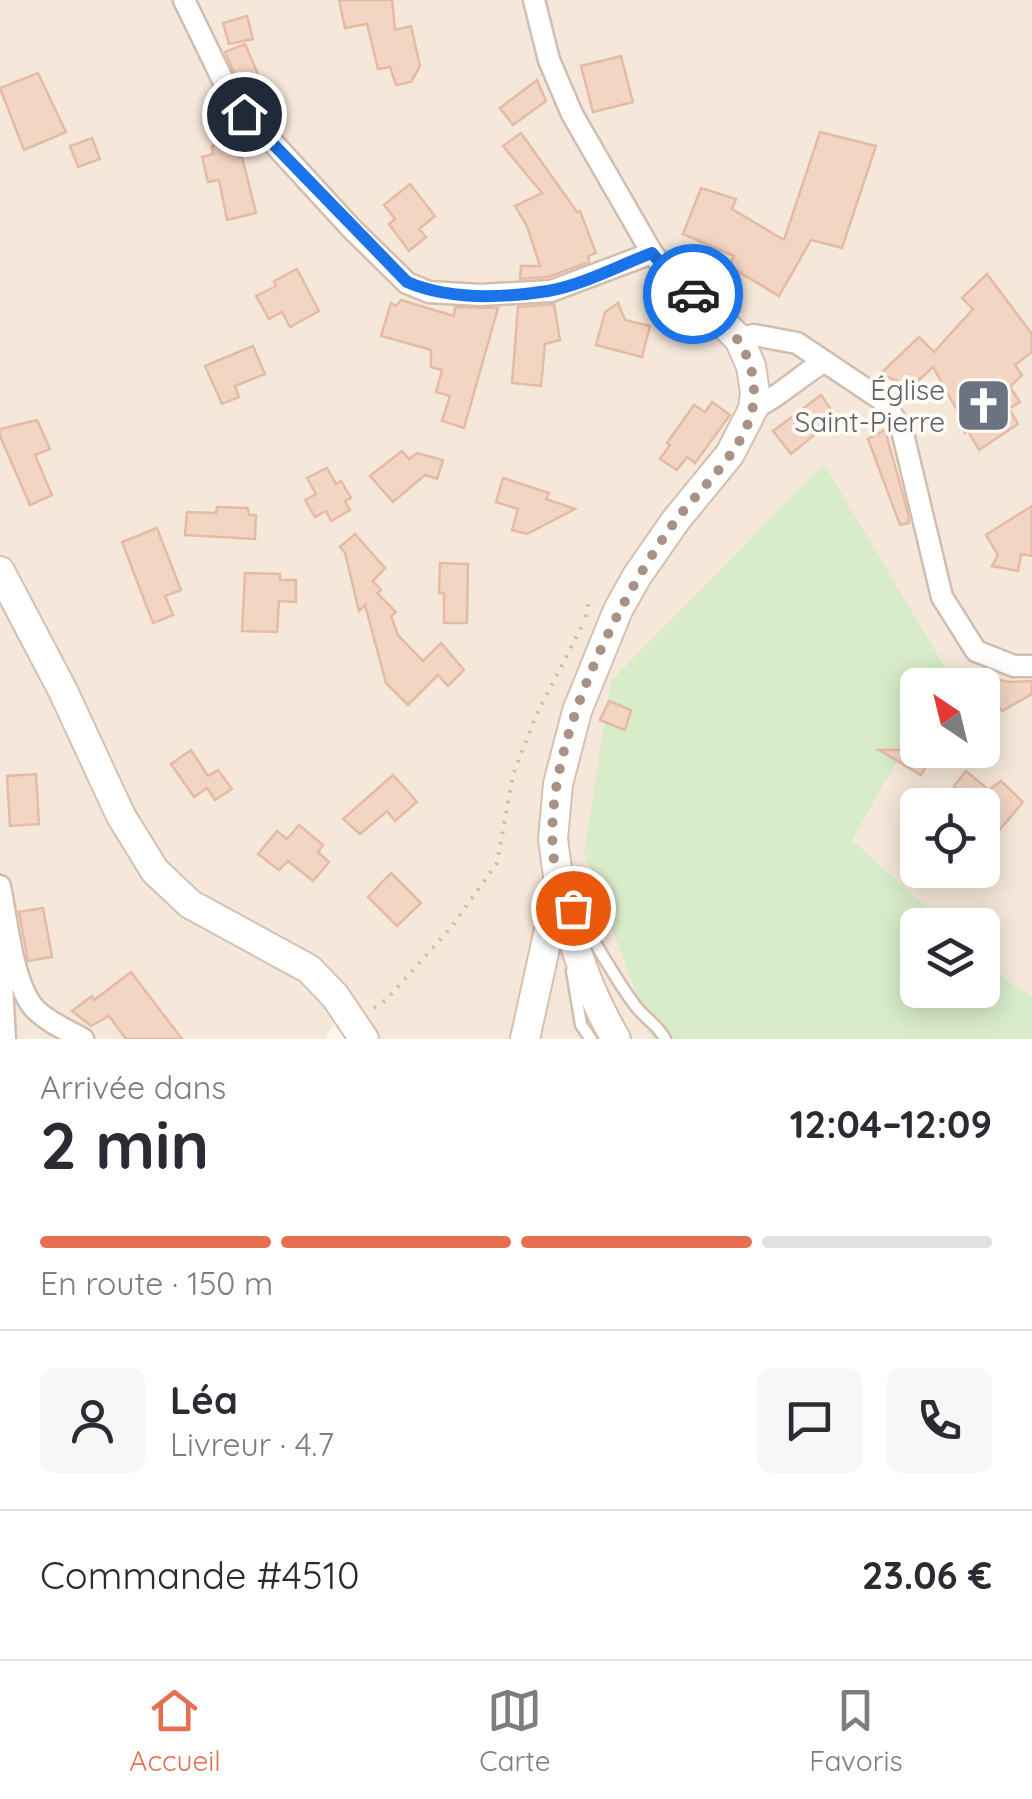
<!DOCTYPE html>
<html lang="fr">
<meta charset="utf-8">
<style>
:root{--surface:#fff;--page:#f7f7f7;--text:#2b2b33;--muted:#7c7c81;--line:#e1e1e2;--accent:#e76f51}
body{margin:0;font-family:Quicksand,sans-serif;background:var(--page);color:var(--text);height:100vh;display:flex;flex-direction:column;font-size:38px;white-space:nowrap}
*{box-sizing:border-box;margin:0}
p{font-size:32px;color:var(--muted)}
.icon{flex:none;width:55px;height:55px;fill:none;stroke:currentColor;stroke-width:2;stroke-linecap:round;stroke-linejoin:round}
.map{position:relative;height:1039px;overflow:hidden}
.details{display:flex;flex-direction:column;background:var(--surface);flex:1}
.details>*{flex:none}
.needle{width:65px;rotate:325deg}
.tools{position:absolute;left:900px;top:668px;display:grid;gap:20px}
.tools a{display:grid;place-items:center;width:100px;height:100px;border-radius:15px;background:var(--surface);box-shadow:0 5px 25px #0003;font-size:50px}
.pin{position:absolute;display:grid;place-items:center;width:85px;height:85px;color:#fff;margin:-42px;border:5px solid #fff;border-radius:50%;box-shadow:0 2px 10px #0007}
.courier{position:absolute;display:grid;place-items:center;width:100px;height:100px;margin:-50px;border:8px solid #1a73e8;border-radius:50%;background:#fff;color:#222;box-shadow:0 2px 12px #0007}
.summary em{font-style:normal;font-weight:700}
.summary div{display:flex;flex-direction:column-reverse}
.summary{display:flex;align-items:center;justify-content:space-between;height:170px;padding:0 40px}
h1{font-size:65px;font-weight:700;line-height:75px}
.bar{display:grid;grid-template-columns:repeat(4,1fr);gap:15px 10px;align-content:center;height:120px;padding:0 40px}
.bar i{height:12px;border-radius:8px;background:var(--line)}
.bar .on{background:var(--accent)}
.bar p{grid-column:span 4}
.line{display:flex;align-items:center;gap:25px;padding:0 40px;border-top:2px solid var(--line)}
.line div{flex:1}
.round{display:grid;place-items:center;flex:none;width:105px;height:105px;border-radius:15px;background:var(--page)}
.tab-bar{display:flex;justify-content:space-around;align-items:center;height:140px;border-top:2px solid var(--line);background:var(--surface);font-size:28px;color:var(--muted)}
.tab-bar a{display:grid;justify-items:center;gap:5px}
.tab-bar .on{color:var(--accent)}
.map>svg:first-child{display:block}
.residential{fill:#f5e8da;fill-rule:evenodd}
.green{fill:#d8ecc9}
.building{fill:#f3d5c3;stroke:#e6bba3;stroke-width:2.5}
.lines{fill:none;stroke-linecap:round;stroke-linejoin:round}
.lane-casing{stroke:#d1beb0;stroke-width:15}
.street-casing{stroke:#d1beb0;stroke-width:25}
.secondary-casing{stroke:#d6c0b0;stroke-width:32}
.path{stroke:#d9b8a5;stroke-width:4;stroke-dasharray:2.5 8;stroke-linecap:butt}
.lane{stroke:#fff;stroke-width:10}
.street{stroke:#fff;stroke-width:20}
.secondary{stroke:#fff;stroke-width:28}
.done{stroke:#a89285;stroke-width:10;stroke-dasharray:0 18}
.route{stroke:#1a73e8;stroke-width:12}
.labels{text-anchor:middle;dominant-baseline:central;stroke-width:8;stroke-linejoin:round;paint-order:stroke}
.worship-label{font-size:28px;fill:#5b616d;stroke:#fffaf3;text-anchor:end}
</style>
<div class="map">
<svg width="1032" height="1039" viewBox="0 0 1032 1039">
<rect width="100%" height="100%" fill="#fdf6ec"/>
<!-- residential -->
<path class="residential" d="M0 0H1032V996L1013 985 983 958 982 925H946L852 840 917 727 918 750H982V685H942L949 672 823 465 646 1018 653 1039H350L337 1019 325 1039H0ZM918 805H982V870H918Z"/>
<!-- green -->
<polygon class="green" points="824,464 949,673 942,685 918,685 917,727 852,840 946,925 918,925 918,990 982,990 983,958 1013,985 1032,996 1032,1039 653,1039 584,852 611,681"/>
<!-- building -->
<g class="building">
<polygon points="339,0 392,0 395,30 411,26 420,66 411,82 396,85 390,67 378,69 367,24 345,28"/>
<polygon points="247,16 253,39 229,44 223,23"/>
<polygon points="245,44 271,104 261,109 242,89 225,52"/>
<polygon points="621,56 633,102 593,112 581,66"/>
<polygon points="38,73 66,132 24,150 0,88"/>
<polygon points="537,80 546,101 513,125 500,108"/>
<polygon points="820,132 876,146 842,248 811,240 779,296 729,266 734,256 683,234 701,188 736,199 732,209 784,240"/>
<polygon points="521,133 577,212 580,211 596,253 588,256 589,262 548,277 520,279 521,266 540,266 527,226 515,206 542,193 503,146"/>
<polygon points="92,138 100,159 78,167 70,146"/>
<polygon points="232,138 239,158 242,157 256,213 227,220 219,180 208,182 202,157 213,154 212,146"/>
<polygon points="410,184 435,216 419,229 426,237 409,251 389,224 395,219 384,205"/>
<polygon points="297,269 319,311 290,327 282,312 269,319 256,296 276,286 274,281"/>
<polygon points="987,274 1032,334 1032,352 1015,365 1022,375 1010,387 1020,402 1009,409 1018,424 979,450 968,431 965,433 957,410 933,367 905,393 897,381 880,374 919,337 934,352 973,309 962,298"/>
<polygon points="401,300 454,316 455,307 498,308 464,428 442,421 450,396 436,392 442,370 431,367 431,350 381,336 391,303 396,306"/>
<polygon points="618,303 625,320 650,326 642,357 596,345 605,312"/>
<polygon points="554,304 560,340 545,344 541,386 512,383 518,307"/>
<polygon points="253,346 265,374 235,386 239,397 222,404 205,366"/>
<polygon points="821,395 836,417 791,454 773,431"/>
<polygon points="712,402 730,415 695,463 687,457 677,470 660,459 670,445 667,443 694,405 705,412"/>
<polygon points="37,420 50,449 35,455 52,495 30,505 0,436 0,429"/>
<polygon points="885,430 908,513 909,523 900,525 868,439"/>
<polygon points="402,451 409,459 417,453 443,460 437,479 425,475 393,502 370,476"/>
<polygon points="327,468 336,484 341,481 351,498 345,501 350,510 331,521 326,511 315,517 305,500 316,494 307,478"/>
<polygon points="503,478 549,493 546,499 575,509 527,534 512,530 518,509 496,502"/>
<polygon points="1032,506 1032,556 1021,554 1018,571 992,566 998,555 986,535"/>
<polygon points="217,507 248,508 249,515 256,515 255,539 185,535 187,512 216,513"/>
<polygon points="157,528 181,590 165,596 173,615 153,623 122,542"/>
<polygon points="355,534 385,568 373,581 381,590 377,593 396,612 391,616 398,635 423,661 441,643 464,670 448,686 438,675 408,705 386,683 365,605 359,611 345,553 340,547"/>
<polygon points="440,563 468,564 467,623 444,623 444,593 439,593"/>
<polygon points="245,573 280,574 280,580 296,580 296,602 279,601 277,632 242,631"/>
<polygon points="978,675 1009,682 1032,681 1032,694 1002,711"/>
<polygon points="609,701 631,710 625,730 600,720"/>
<polygon points="191,750 208,776 218,770 232,789 215,800 207,788 194,797 171,764"/>
<polygon points="879,750 936,750 921,775"/>
<polygon points="966,771 989,790 1001,781 1023,802 982,851 982,805 957,805 965,796 954,786"/>
<polygon points="36,774 39,824 10,826 7,776"/>
<polygon points="393,775 417,802 395,821 387,811 360,834 343,819"/>
<polygon points="299,825 323,845 318,852 329,862 313,881 288,861 279,870 258,854 277,831 287,839"/>
<polygon points="391,873 421,903 397,926 368,897"/>
<polygon points="43,908 52,957 28,961 19,912"/>
<polygon points="131,972 182,1039 126,1039 109,1016 91,1026 72,1011 92,996 94,1000"/>
</g>
<g class="lines">
<defs>
<g id="lane">
<path d="M575 910C595 941 612 974 634 1004 643 1017 658 1025 665 1039"/>
<polyline points="572,971 581,1025 591,1039"/>
</g>
<g id="street">
<polyline points="184,0 231,97 351,228 407,283 429,292 480,295 551,291 652,253"/>
<polyline points="534,0 549,60 572,114 652,253 670,275 693,294"/>
<polyline points="739,339 754,335 797,343 882,400 902,430 942,597 976,651 1014,666 1032,666"/>
<path d="M753 409C778 398 798 377 822 363"/>
<path d="M0 886C7 919 12 984 35 1009 49 1023 67 1030 83 1039"/>
<polyline points="0,949 5,1039"/>
</g>
<g id="secondary">
<polyline points="0,571 63,691 121,816 155,871 190,904 309,969 335,996 364,1039"/>
<path d="M560 891C573 945 588 991 616 1039"/>
<polyline points="525,1039 559,884 553,839 558,784 577,711 618,610 637,576 676,520 730,454 753,409 755,393 751,366 739,339 693,294"/>
</g>
</defs>
<!-- lane casing -->
<use href="#lane" class="lane-casing"/>
<!-- street casing -->
<use href="#street" class="street-casing"/>
<!-- secondary casing -->
<use href="#secondary" class="secondary-casing"/>
<!-- path -->
<g class="path">
<polyline points="586,617 589,597"/>
<polyline points="374,1008 386,1000 450,929 497,863 513,775 535,718 582,626"/>
</g>
<!-- lane -->
<use href="#lane" class="lane"/>
<!-- street -->
<use href="#street" class="street"/>
<!-- secondary -->
<use href="#secondary" class="secondary"/>
</g>
<g class="lines">
<!-- done -->
<path class="done" d="M573 908C568 899 561 890 558 881 530 775 611 611 671 527 698 488 755 444 754 393 754 347 725 322 693 294"/>
<!-- route -->
<path class="route" d="M244 114 407 282C449 300 503 298 548 291 583 285 620 265 652 253L670 275 693 294"/>
</g>
<!-- icons -->
<defs>
<symbol id="church-square" viewBox="-11 -11 22 22"><rect x="-9" y="-9" width="18" height="18" rx="4" fill="#6b7280" stroke="#fffaf3"/><path d="M-1.2-6h2.4v3.5h3.3v2.4h-3.3V6h-2.4V-.1h-3.3v-2.4h3.3Z" fill="#fff"/></symbol>
</defs>
<g fill-rule="evenodd">
<use href="#church-square" x="952" y="374" width="63" height="63"/>
</g>
<g class="labels">
<!-- worship labels -->
<g class="worship-label">
<text x="945" y="389">Église<tspan x="945" dy="32">Saint-Pierre</tspan></text>
</g>
</g>
</svg>
<div class="tools">
<a><svg class="needle" viewBox="-14 -14 28 28"><path d="M0-13l5 13h-10z" fill="#e53935"/><path d="M0 13l5-13h-10z" fill="#7c7c81"/></svg></a>
<a><svg class="icon" aria-label="locate" viewBox="0 0 24 24"><circle cx="12" cy="12" r="6"/><path d="M12 2v4M12 18v4M2 12h4M18 12h4"/></svg></a>
<a><svg class="icon" aria-label="layers" viewBox="0 0 24 24"><path d="M12 4l9 5-9 5-9-5zM3 14l9 5 9-5"/></svg></a>
</div>
<div class="pin" style="left:573px;top:908px;background:#ea580c"><svg class="icon" aria-label="bag" viewBox="0 0 24 24"><path d="M5 8h14l-1 12H6zM9 8a3 3 0 0 1 6 0"/></svg></div>
<div class="pin" style="left:244px;top:114px;background:#1f2937"><svg class="icon" aria-label="home" viewBox="0 0 24 24"><path d="M3 11l9-7 9 7M6 9v11h12V9"/></svg></div>
<div class="courier" style="left:693px;top:294px"><svg class="icon" aria-label="car" viewBox="0 0 24 24"><path d="M5 17H2v-5l4-1 3-4h7l3 4 3 1v5h-3M9 17h6M6 11h13"/><circle cx="7" cy="17" r="2"/><circle cx="17" cy="17" r="2"/></svg></div>
</div>
<section class="details">
<div class="summary"><div><h1>2 min</h1><p>Arrivée dans</p></div><em>12:04–12:09</em></div>
<div class="bar"><i class="on"></i><i class="on"></i><i class="on"></i><i></i><p>En route · 150 m</p></div>
<div class="line" style="height:180px"><a class="round"><svg class="icon" aria-label="person" viewBox="0 0 24 24"><circle cx="12" cy="8" r="4"/><path d="M4 21q1-7 8-7t8 7"/></svg></a><div><b>Léa</b><p>Livreur · 4.7</p></div><a class="round"><svg class="icon" aria-label="chat" viewBox="0 0 24 24"><path d="M4 5h16v11H9l-5 4z"/></svg></a><a class="round"><svg class="icon" aria-label="phone" viewBox="0 0 24 24"><path d="M5 4h4l2 5-3 2q2 4 5 5l2-3 5 2v4C11 20 4 13 5 4z"/></svg></a></div>
<div class="line" style="height:130px"><div>Commande #4510</div><b>23.06 €</b></div>
</section>
<nav class="tab-bar">
<a class="on"><svg class="icon" aria-label="home" viewBox="0 0 24 24"><path d="M3 11l9-7 9 7M6 9v11h12V9"/></svg>Accueil</a>
<a><svg class="icon" aria-label="map" viewBox="0 0 24 24"><path d="M3 6l6-2 6 2 6-2v14l-6 2-6-2-6 2zM9 4v14M15 6v14"/></svg>Carte</a>
<a><svg class="icon" aria-label="saved" viewBox="0 0 24 24"><path d="M7 4h10v16l-5-4-5 4z"/></svg>Favoris</a>
</nav>
